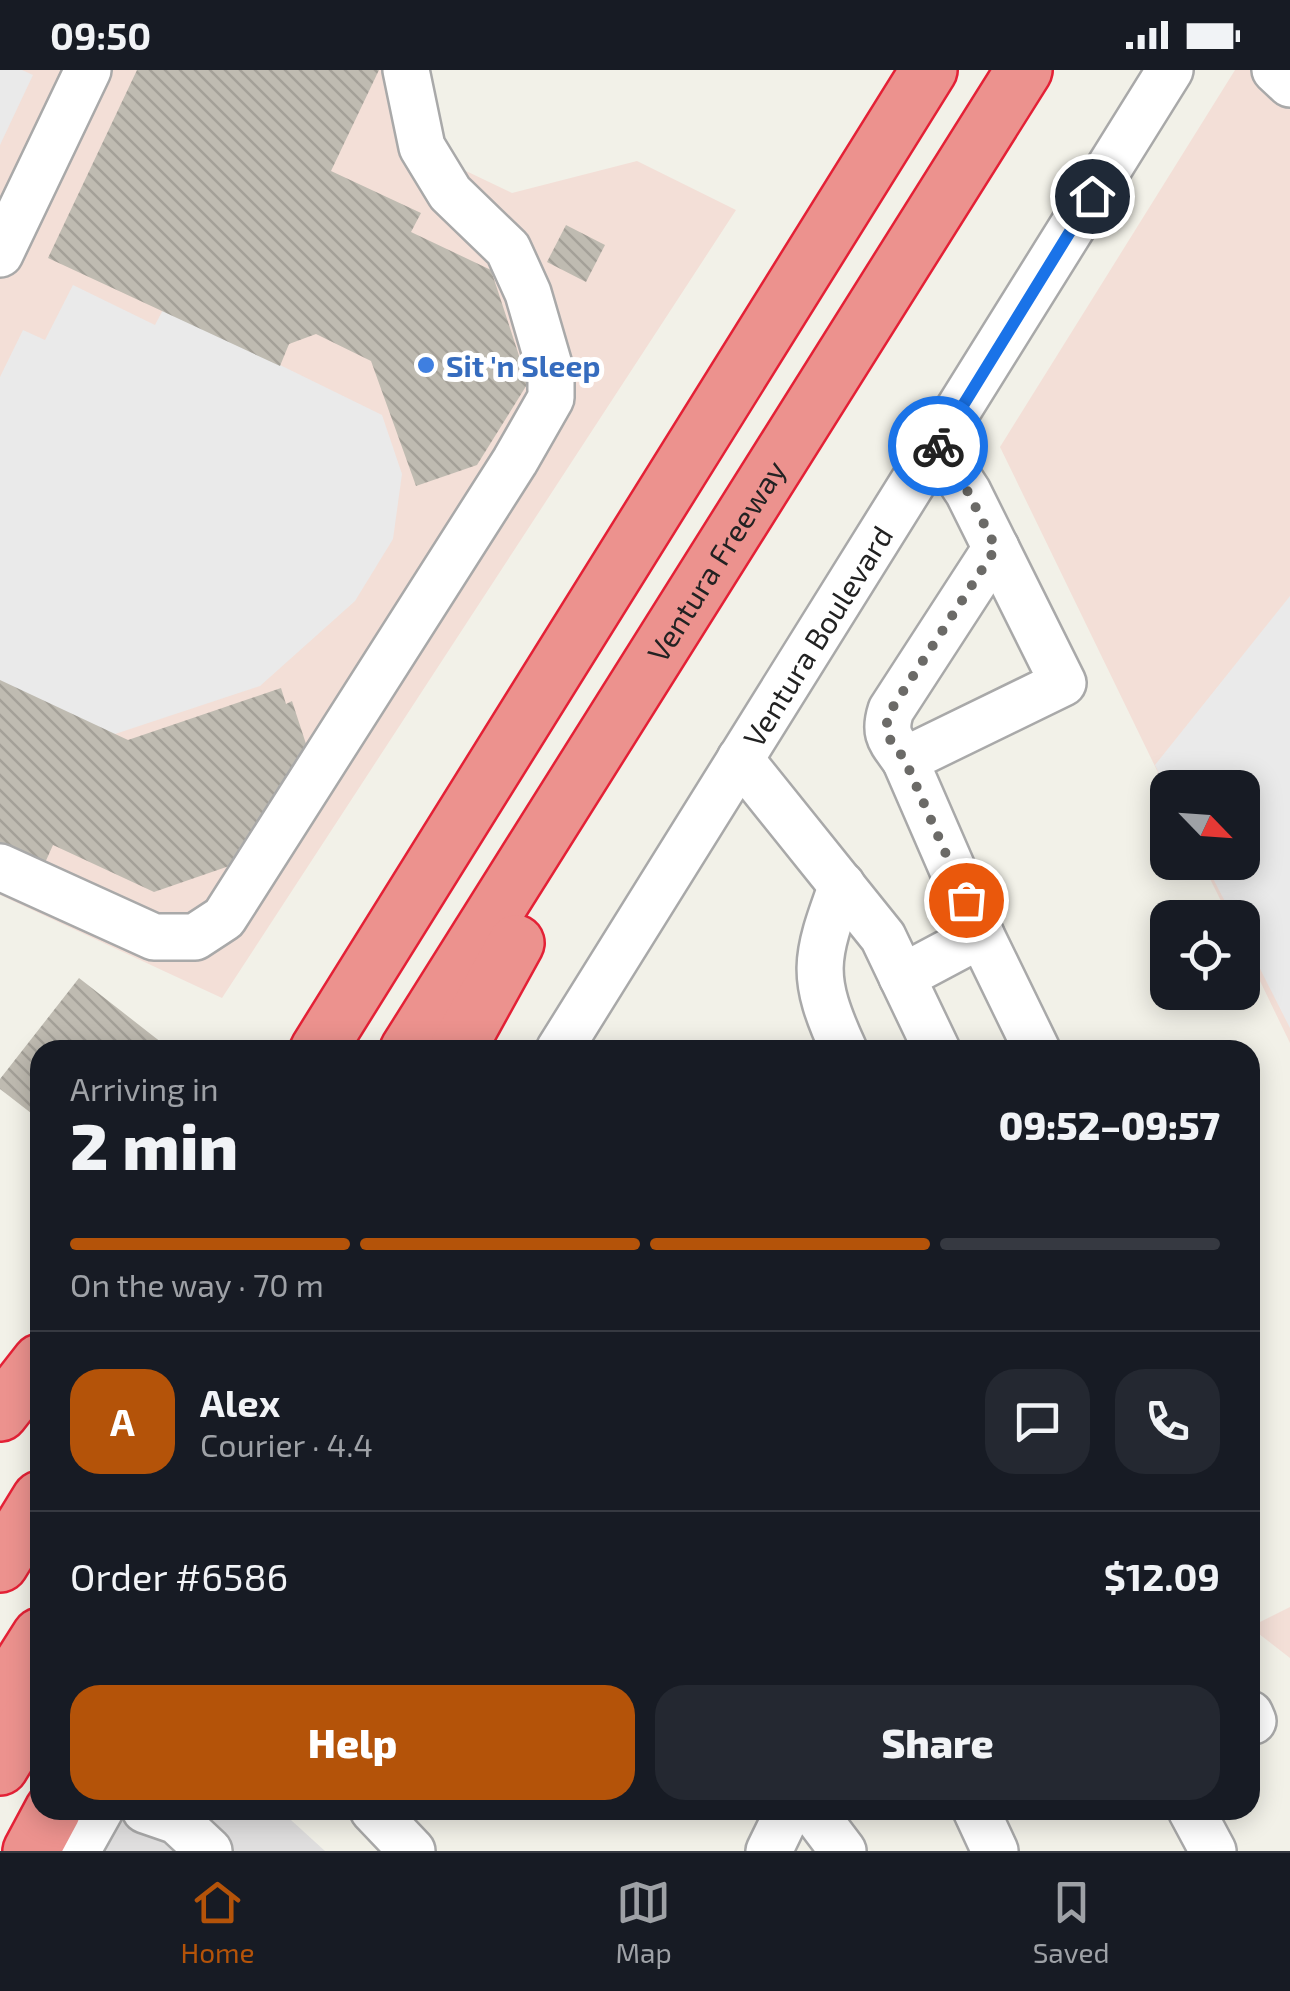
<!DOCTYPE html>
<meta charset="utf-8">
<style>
:root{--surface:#171b24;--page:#242831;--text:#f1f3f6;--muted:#9ea1a6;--line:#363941;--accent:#b45309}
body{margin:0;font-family:"Exo 2",sans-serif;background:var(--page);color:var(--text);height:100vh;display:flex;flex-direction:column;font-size:38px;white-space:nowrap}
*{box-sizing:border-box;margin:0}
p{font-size:32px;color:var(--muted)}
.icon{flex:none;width:55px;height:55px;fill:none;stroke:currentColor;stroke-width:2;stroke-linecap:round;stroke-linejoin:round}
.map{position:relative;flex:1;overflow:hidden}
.panel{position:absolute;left:30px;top:970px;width:1230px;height:780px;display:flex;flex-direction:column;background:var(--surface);border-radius:30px;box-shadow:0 5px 25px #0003}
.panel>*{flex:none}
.needle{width:65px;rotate:115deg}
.fabs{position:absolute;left:1150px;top:700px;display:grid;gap:20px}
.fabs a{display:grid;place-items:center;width:110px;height:110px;border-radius:20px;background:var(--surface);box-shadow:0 5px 25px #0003;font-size:50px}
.pin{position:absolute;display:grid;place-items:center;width:85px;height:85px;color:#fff;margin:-42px;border:5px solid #fff;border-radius:50%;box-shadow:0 2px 10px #0007}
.courier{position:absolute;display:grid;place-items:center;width:100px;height:100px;margin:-50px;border:8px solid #1a73e8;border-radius:50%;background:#fff;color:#222;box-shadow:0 2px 12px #0007}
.head em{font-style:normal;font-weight:800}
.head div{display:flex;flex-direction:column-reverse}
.head{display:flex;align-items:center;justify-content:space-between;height:170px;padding:0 40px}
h1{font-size:65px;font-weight:800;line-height:75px}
.bar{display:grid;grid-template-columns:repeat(4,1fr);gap:15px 10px;align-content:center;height:120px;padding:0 40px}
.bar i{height:12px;border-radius:8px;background:var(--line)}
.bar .selected{background:var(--accent)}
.bar p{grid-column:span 4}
.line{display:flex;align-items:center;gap:25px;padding:0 40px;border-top:2px solid var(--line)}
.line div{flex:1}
.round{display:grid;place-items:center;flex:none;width:105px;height:105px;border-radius:30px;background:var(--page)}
.cta{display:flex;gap:20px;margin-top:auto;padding:20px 40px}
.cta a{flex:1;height:115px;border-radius:30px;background:var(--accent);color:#fff;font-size:40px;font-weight:800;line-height:115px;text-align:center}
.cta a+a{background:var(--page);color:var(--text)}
.status{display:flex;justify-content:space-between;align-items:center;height:70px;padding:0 50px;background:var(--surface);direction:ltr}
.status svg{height:28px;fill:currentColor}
.tabs{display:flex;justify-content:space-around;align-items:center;height:140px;border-top:2px solid var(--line);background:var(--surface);font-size:28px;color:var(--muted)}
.tabs a{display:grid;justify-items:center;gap:5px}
.tabs .selected{color:var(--accent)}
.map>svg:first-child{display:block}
.residential{fill:#e0dfdf}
.commercial{fill:#f3dfd7}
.parking{fill:#eaeaea}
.building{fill:url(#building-back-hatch)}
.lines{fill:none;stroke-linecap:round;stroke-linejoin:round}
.minor-casing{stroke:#a9a9a9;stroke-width:50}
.highway-casing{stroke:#e42136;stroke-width:60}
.minor{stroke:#fff;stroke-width:45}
.highway{stroke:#ec928e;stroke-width:55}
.done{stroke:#6b6a67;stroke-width:10;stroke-dasharray:0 18}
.route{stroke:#1a73e8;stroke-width:12}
.shop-dot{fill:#3f7fe0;stroke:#fff;stroke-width:4}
.labels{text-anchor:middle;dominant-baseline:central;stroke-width:10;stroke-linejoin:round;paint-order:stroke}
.shop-label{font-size:30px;font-weight:bold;fill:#366cbe;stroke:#fff;text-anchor:start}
.street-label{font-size:30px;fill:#222;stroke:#fff}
</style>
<div class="status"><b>09:50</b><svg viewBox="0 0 49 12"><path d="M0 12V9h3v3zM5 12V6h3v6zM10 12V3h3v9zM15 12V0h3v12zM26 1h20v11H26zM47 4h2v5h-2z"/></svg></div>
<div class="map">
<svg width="1290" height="1781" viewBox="0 0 1290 1781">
<defs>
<pattern id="building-back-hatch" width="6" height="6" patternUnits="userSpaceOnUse" patternTransform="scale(2.5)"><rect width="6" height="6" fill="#bfbbb1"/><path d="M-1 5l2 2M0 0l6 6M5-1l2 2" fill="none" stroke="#a4a098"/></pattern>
</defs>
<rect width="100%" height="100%" fill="#f2f1e8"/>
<!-- residential -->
<polygon class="residential" points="101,1740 280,1740 325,1781 78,1781"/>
<!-- commercial -->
<g class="commercial">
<polygon points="0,0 423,0 443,90 512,123 637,91 736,140 222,928 0,825"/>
<polygon points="1235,0 1290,0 1290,973 1243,876 1242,848 1229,847 1202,793 1242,792 1242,718 1168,718 1167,721 1000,377"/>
<polygon points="1290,1537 1290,1588 1250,1557"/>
</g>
<!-- parking -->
<g class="parking">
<polygon points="0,0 22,0 33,5 0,75"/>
<polygon points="73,215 155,255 164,238 382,345 402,404 393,469 355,531 260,616 106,667 0,615 0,307 23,260 45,270"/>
<polygon points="1290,526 1290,958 1243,865 1242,848 1233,847 1205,793 1242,792 1242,718 1167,720 1155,695"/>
</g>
<!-- building -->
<g class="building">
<polygon points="137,0 379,0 331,101 421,143 411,162 491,200 528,313 477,395 416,416 371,291 316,264 289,274 280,296 48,188"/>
<polygon points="566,155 605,175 586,212 547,192"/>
<polygon points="0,610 128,670 281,618 286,634 292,631 308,680 235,794 154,822 53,775 44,795 0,773"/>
<polygon points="79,908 171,980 40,980 40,1050 0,1019 0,1009"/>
</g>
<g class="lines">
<defs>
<g id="minor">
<polyline points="1275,0 1290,14"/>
<polyline points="0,184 88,0"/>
<polyline points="740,689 883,867 937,980"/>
<path d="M905 690C891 670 883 665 891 640L996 478"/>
<polyline points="0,797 154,867 195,867 224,848 515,391 551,328 551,302 528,223 508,179 450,123 422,77 406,0"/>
<path d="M842 815C815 889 810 906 844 980"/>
<polyline points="981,865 1037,980"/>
<polyline points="902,907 981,865 905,690 1063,613 968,422 937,375"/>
<path id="s1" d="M559 980 1170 0"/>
<polyline points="1250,1644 1253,1651"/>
<polyline points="145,1740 177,1751 209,1781"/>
<polyline points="373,1740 412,1781"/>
<polyline points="812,1740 843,1781"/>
<polyline points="976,1740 995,1781"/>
<polyline points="1191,1740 1213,1781"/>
<polyline points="77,1781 100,1740"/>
<polyline points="769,1781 789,1740"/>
</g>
<g id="highway">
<polyline points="318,980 929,0"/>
<path id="s2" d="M408 980 1024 0"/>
<polyline points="457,980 516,873"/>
<polyline points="0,1343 40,1292"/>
<polyline points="0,1494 40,1429"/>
<polyline points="0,1629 40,1566"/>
<polyline points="0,1697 40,1632"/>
<polyline points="31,1781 53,1740"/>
</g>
</defs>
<!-- minor casing -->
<use href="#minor" class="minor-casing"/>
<!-- highway casing -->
<use href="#highway" class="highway-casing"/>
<!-- minor -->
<use href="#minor" class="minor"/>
<!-- highway -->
<use href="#highway" class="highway"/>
</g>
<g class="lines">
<!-- done -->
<polyline class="done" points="938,376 968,422 996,478 891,640 886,656 889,668 905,690 966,830"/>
<!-- route -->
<polyline class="route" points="938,376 1092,126"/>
</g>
<!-- markers -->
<circle class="shop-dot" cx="426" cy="295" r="10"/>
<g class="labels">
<!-- shop labels -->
<g class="shop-label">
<text x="446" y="295">Sit 'n Sleep</text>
</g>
<!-- street labels -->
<g class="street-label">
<text stroke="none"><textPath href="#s2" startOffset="578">Ventura Freeway</textPath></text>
<text stroke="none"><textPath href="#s1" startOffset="488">Ventura Boulevard</textPath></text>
</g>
</g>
</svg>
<div class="fabs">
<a><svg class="needle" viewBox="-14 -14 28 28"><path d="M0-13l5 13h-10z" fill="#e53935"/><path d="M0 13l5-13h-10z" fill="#9ea1a6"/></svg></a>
<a><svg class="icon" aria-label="locate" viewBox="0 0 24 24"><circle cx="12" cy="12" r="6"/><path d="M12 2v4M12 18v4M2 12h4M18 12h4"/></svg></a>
</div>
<div class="pin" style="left:966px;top:830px;background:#ea580c"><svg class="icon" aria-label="bag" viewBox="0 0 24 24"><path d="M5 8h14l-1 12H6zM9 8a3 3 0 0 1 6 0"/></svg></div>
<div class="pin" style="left:1092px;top:126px;background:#1f2937"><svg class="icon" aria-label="home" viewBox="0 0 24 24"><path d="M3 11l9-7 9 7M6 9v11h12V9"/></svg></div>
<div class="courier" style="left:938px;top:376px"><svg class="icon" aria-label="bike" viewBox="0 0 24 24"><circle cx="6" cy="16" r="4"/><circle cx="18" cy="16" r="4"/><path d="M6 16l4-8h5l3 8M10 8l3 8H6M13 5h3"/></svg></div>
<section class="panel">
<div class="head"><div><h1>2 min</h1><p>Arriving in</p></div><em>09:52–09:57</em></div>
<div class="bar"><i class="selected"></i><i class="selected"></i><i class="selected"></i><i></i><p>On the way · 70 m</p></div>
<div class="line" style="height:180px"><b class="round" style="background:var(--accent);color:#fff">A</b><div><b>Alex</b><p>Courier · 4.4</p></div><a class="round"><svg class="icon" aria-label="chat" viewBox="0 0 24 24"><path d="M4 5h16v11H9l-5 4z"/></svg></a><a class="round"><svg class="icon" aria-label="phone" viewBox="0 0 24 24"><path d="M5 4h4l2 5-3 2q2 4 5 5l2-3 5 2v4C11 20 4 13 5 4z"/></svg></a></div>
<div class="line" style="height:130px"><div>Order #6586</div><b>$12.09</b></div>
<div class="cta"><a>Help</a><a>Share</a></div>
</section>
</div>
<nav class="tabs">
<a class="selected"><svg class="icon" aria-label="home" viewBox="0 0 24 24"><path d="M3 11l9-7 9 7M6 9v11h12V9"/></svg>Home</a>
<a><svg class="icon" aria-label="map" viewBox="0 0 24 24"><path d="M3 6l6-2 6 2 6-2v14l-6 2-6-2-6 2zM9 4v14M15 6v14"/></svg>Map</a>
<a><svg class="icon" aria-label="saved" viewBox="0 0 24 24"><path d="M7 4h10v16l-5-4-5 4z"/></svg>Saved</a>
</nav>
